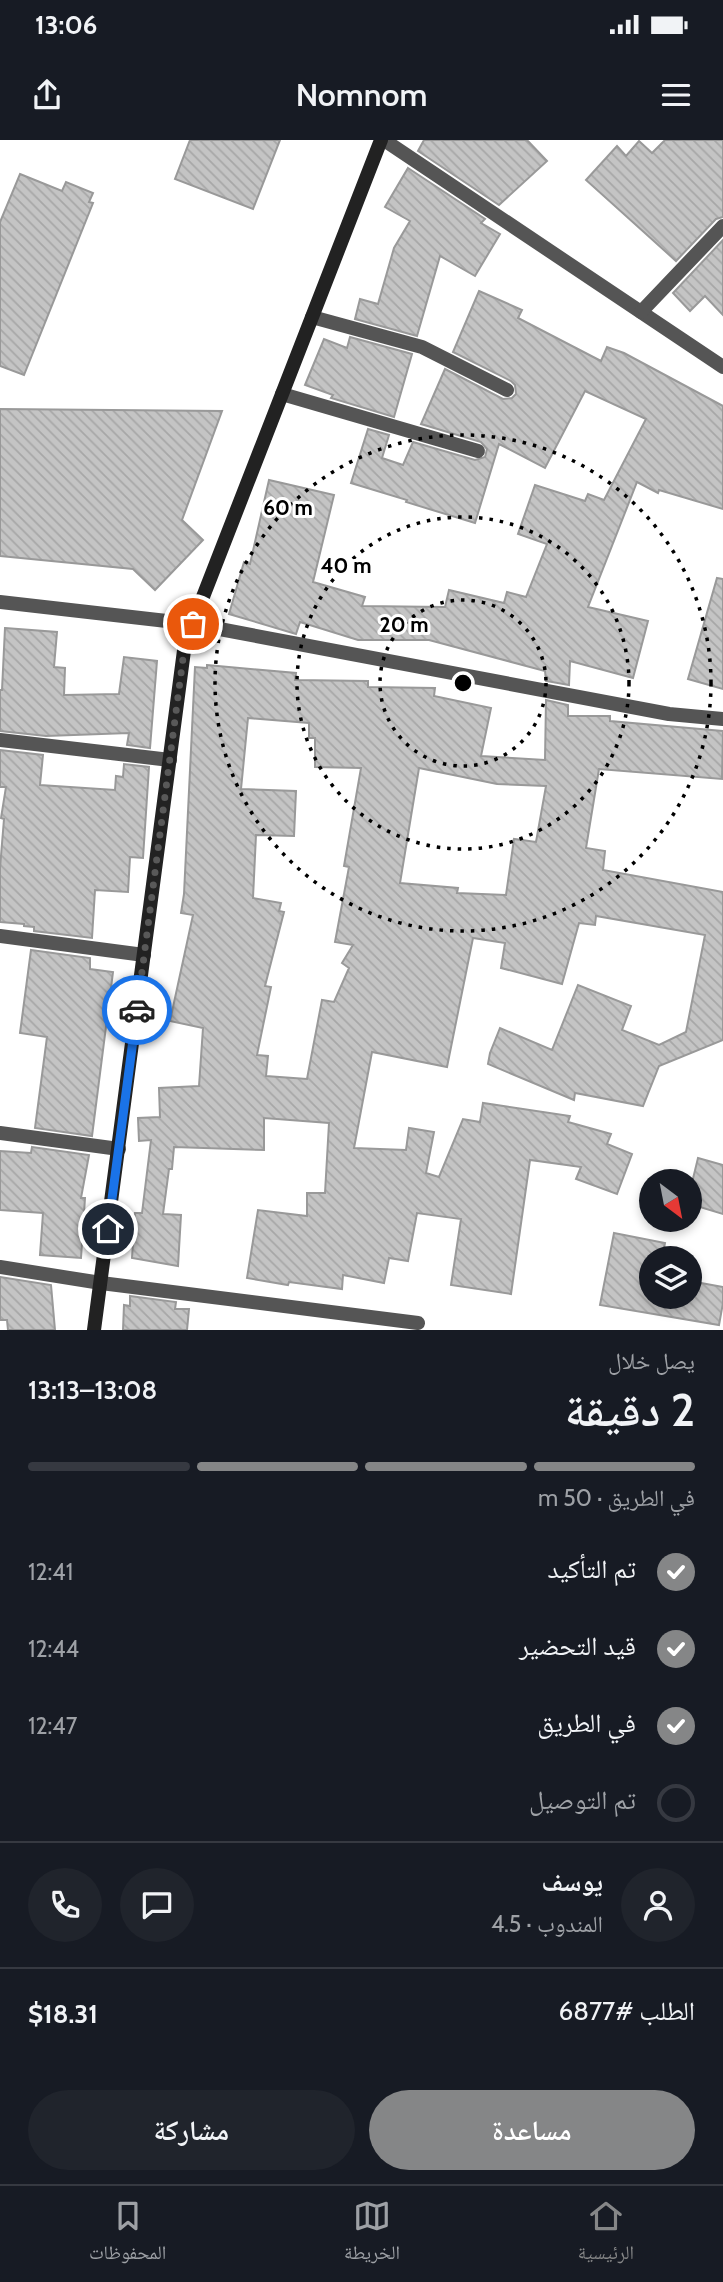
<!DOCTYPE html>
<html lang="ar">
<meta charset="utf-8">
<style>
:root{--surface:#171b24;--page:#20242c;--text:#f1f3f6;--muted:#9ea1a6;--line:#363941;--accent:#858687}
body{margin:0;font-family:Cabin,"Noto Naskh Arabic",sans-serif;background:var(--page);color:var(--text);direction:rtl;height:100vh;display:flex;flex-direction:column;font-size:26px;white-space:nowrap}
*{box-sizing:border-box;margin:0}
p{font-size:23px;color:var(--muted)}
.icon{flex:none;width:38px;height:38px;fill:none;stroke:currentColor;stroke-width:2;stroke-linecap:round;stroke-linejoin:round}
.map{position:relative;height:1190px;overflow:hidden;direction:ltr}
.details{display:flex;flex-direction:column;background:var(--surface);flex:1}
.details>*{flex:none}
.needle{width:46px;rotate:148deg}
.controls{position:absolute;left:639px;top:1029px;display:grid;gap:14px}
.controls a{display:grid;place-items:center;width:63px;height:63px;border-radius:50%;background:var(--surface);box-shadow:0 4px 10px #0003;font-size:35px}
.pin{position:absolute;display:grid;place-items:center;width:60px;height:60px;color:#fff;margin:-30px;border:4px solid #fff;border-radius:50%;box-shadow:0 2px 7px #0007}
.courier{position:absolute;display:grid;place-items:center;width:70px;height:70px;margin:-35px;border:5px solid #1a73e8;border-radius:50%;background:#fff;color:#222;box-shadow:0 2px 9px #0007}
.head em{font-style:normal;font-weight:600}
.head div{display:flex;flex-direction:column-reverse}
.head{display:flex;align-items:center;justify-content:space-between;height:119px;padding:0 28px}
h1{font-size:46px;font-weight:600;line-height:52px}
.bar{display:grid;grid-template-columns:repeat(4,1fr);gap:10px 7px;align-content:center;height:84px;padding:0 28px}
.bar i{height:9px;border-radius:5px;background:var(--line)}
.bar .on{background:var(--accent)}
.bar p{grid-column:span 4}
.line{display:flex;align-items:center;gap:18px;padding:0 28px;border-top:2px solid var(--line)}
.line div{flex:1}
.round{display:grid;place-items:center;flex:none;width:74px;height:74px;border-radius:37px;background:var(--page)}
ol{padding:0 28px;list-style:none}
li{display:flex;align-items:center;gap:21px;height:77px}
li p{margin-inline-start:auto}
li .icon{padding:7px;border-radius:50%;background:var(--accent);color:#fff;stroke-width:4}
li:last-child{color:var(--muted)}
li i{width:38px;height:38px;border:4px solid var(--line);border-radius:50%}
.action{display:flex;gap:14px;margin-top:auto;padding:14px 28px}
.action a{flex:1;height:80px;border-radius:42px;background:var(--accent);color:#fff;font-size:28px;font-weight:600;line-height:80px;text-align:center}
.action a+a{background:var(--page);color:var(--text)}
.status{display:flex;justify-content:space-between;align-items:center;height:49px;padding:0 35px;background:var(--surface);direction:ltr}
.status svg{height:19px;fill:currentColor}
header{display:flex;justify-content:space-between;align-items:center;height:91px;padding:0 28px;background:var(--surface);font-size:32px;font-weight:600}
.tab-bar{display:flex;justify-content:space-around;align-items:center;height:98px;border-top:2px solid var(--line);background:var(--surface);font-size:19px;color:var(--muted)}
.tab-bar a{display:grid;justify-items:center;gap:4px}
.tab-bar .on{color:var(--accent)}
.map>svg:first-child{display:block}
.building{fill:url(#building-back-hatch);stroke:#999;stroke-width:2;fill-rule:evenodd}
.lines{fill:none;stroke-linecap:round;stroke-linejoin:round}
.street{stroke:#555;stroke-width:14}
.secondary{stroke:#222;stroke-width:14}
.done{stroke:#595959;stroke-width:7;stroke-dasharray:0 12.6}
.route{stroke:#1a73e8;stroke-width:9}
.ring{fill:none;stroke:#000;stroke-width:3.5;stroke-dasharray:3.5 7}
.centre{fill:#000;stroke:#fff;stroke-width:3.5}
.ring-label{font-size:21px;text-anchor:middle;font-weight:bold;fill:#000;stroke:#fff;stroke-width:6;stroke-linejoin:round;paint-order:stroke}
</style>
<div class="status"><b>13:06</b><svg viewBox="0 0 49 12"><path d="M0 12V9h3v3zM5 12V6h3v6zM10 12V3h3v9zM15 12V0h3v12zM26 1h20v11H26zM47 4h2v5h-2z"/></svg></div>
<header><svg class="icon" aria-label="menu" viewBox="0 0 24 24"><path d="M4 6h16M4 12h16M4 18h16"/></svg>Nomnom<svg class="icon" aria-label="share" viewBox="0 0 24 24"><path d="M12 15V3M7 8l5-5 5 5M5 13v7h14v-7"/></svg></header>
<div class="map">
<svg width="723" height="1190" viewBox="0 0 723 1190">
<defs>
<pattern id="building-back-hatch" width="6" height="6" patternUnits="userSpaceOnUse" patternTransform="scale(1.75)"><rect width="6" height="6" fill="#c4c4c4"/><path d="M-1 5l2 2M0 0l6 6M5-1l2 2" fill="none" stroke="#a7a7a7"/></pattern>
</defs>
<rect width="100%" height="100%" fill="#fff"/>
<!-- building -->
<g class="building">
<polygon points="190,0 280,0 253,69 175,39"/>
<polygon points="424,0 527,0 547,21 499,65 418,11"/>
<polygon points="665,0 723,0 723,77 716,79 676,121 586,40 617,6 626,16 639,1 652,13"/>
<polygon points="408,28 485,79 481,83 500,94 475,136 440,116 417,196 355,179 360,159 378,164 394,108 410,81 385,67"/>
<polygon points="20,34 62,51 66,42 93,53 89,62 93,63 24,235 0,226 0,82"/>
<polygon points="723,100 723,175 705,156 690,171 673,153"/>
<polygon points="479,151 522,170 518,178 601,221 607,207 624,213 723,266 723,369 659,350 658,353 637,342 588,467 648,481 633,538 570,521 569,545 546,541 545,531 429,500 358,500 300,482 296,494 229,474 244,422 250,424 269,340 334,355 313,442 365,457 362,466 445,467 449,450 504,463 507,452 526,457 547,404 518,394 535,345 585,361 588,354 604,360 646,279 585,251 545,328 499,304 475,383 406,362 407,360 351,343 368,289 389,295 382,318 403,325 413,302 475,320 485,317 487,309 481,302 421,284 445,229 503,259 512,258 516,254 515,245 511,241 453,212"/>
<polygon points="350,197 412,214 394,277 331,258 333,255 305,245 324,199 347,208"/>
<polygon points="0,269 222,271 182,380 203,400 155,450 133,429 0,416"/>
<polygon points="717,438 723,439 723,549 688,539"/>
<polygon points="5,488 57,492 54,527 65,528 64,555 119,554 124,517 157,521 150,608 127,605 129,593 46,596 0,591 0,550 2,550"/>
<path d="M207 525 296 533 295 540 368 541V547L435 548 434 556 491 568 481 616 545 620 546 560 568 565V576H610V581L723 591 722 639 599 629 586 708 605 711 603 730 723 752V900L659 926 643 966 575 953 574 960 488 924 490 913 500 888 552 910 578 845 631 866 622 890 659 905 686 892 705 795 596 776 595 785 579 783 562 844 501 828 505 803 473 798 447 927 372 912 354 1008 406 1010 409 988 434 992 426 1033 439 1037 463 979 480 982 483 963 570 976 568 982 611 994 607 1004 632 1014 617 1054 576 1039 581 1027 530 1020 511 1154 451 1145 461 1079 417 1073 408 1121 389 1118 384 1143 343 1135 342 1149 289 1142 288 1145 247 1138 258 1070 307 1076V1053H325L329 983 264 978V1010L174 1007 172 1029H169L163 1074 181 1075 178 1126 132 1118 135 1073H142L151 1000 139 1001 138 978 160 977 159 948 199 946 203 888 170 881 193 775 181 773 184 754 195 527 207 528ZM248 578 309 583V598H315V627L361 628 344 726 349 727 335 802 353 805 342 823 349 828 334 862 322 860 307 939 266 936 268 916 257 915 271 847 265 846 284 772 279 771 281 763 253 758 256 695 294 696 296 651 241 649ZM419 628 497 644 546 646 536 702 514 699 506 755 457 753 458 748 400 743Z"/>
<polygon points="0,610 43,615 40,645 115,650 116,636 123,637 124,624 149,627 143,718 130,717 128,752 95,750 92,798 34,791 34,787 24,786 24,784 0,782 0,728 4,679 1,678 6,647 0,647"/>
<polygon points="31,810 90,818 90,829 113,832 92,996 35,988 47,897 20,893"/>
<polygon points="32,1007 89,1015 81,1058 85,1058 81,1118 40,1115 43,1073 0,1070 0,1011 31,1013"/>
<polygon points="698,1018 723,1025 723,1074 690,1064 690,1051"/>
<polygon points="614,1093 665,1103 662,1118 651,1118 651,1157 690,1157 690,1141 723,1147 723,1163 719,1185 600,1165"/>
<polygon points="0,1137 51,1145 55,1190 8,1190 7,1180 0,1180"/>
<polygon points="130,1156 176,1162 175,1169 189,1169 187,1190 123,1190 124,1165 130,1166"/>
</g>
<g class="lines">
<!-- street -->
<g class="street">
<polyline points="384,0 723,227"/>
<polyline points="641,172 723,86"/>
<polyline points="312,177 422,207 507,250"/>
<polyline points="282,254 478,311"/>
<polyline points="0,462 193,484 669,574 723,579"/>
<polyline points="0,600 170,620"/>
<polyline points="0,796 144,815"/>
<polyline points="0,993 119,1009"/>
<polyline points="0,1127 101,1143 418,1183"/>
</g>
<!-- secondary -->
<polyline class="secondary" points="94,1190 185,503 381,0"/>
</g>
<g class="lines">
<!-- done -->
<polyline class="done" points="137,870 185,503 193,484"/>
<!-- route -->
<polyline class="route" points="108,1089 137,870"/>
</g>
<!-- distance rings -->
<g class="ring">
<circle cx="463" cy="543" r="83"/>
<circle cx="463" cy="543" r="166"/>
<circle cx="463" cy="543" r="248"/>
</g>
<circle cx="463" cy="543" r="10" class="centre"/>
<g class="ring-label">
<text x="288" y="375">60 m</text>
<text x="346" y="433">40 m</text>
<text x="404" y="492">20 m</text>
</g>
</svg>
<div class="controls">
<a><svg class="needle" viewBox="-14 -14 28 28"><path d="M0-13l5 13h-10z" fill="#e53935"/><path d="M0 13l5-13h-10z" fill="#9ea1a6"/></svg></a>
<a><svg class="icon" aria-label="layers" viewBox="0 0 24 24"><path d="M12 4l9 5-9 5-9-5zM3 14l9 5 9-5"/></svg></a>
</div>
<div class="pin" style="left:193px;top:484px;background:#ea580c"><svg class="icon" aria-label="bag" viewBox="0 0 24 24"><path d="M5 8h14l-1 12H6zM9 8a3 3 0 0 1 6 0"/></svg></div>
<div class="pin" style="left:108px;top:1089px;background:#1f2937"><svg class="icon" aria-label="home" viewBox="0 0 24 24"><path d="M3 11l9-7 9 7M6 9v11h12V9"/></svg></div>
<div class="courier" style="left:137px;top:870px"><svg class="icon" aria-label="car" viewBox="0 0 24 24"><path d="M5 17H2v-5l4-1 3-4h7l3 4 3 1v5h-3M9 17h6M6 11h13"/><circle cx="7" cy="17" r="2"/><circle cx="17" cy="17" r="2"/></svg></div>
</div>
<section class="details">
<div class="head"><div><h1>2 دقيقة</h1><p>يصل خلال</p></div><em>13:08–13:13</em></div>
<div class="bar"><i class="on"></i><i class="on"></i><i class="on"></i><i></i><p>في الطريق · 50 m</p></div>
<ol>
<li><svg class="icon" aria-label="check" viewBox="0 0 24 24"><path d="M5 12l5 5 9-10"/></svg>تم التأكيد<p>12:41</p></li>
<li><svg class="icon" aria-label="check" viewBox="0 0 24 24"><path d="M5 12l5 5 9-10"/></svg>قيد التحضير<p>12:44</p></li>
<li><svg class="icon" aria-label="check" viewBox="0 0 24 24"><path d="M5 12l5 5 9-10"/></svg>في الطريق<p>12:47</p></li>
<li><i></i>تم التوصيل</li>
</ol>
<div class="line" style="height:126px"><a class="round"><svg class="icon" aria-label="person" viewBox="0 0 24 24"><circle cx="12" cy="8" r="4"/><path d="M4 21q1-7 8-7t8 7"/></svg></a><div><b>يوسف</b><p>المندوب · 4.5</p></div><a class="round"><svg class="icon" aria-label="chat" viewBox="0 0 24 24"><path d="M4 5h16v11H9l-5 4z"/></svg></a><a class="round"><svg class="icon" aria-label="phone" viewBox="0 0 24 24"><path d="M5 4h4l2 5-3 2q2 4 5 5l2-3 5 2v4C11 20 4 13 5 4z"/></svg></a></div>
<div class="line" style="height:91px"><div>الطلب #6877</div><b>$18.31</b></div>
<div class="action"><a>مساعدة</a><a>مشاركة</a></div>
</section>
<nav class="tab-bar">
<a class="on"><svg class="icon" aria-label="home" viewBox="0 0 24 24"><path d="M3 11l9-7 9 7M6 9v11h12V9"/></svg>الرئيسية</a>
<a><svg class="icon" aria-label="map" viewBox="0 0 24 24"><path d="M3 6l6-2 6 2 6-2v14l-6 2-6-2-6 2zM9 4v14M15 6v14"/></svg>الخريطة</a>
<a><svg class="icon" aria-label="saved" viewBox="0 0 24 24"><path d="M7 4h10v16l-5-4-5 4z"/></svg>المحفوظات</a>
</nav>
